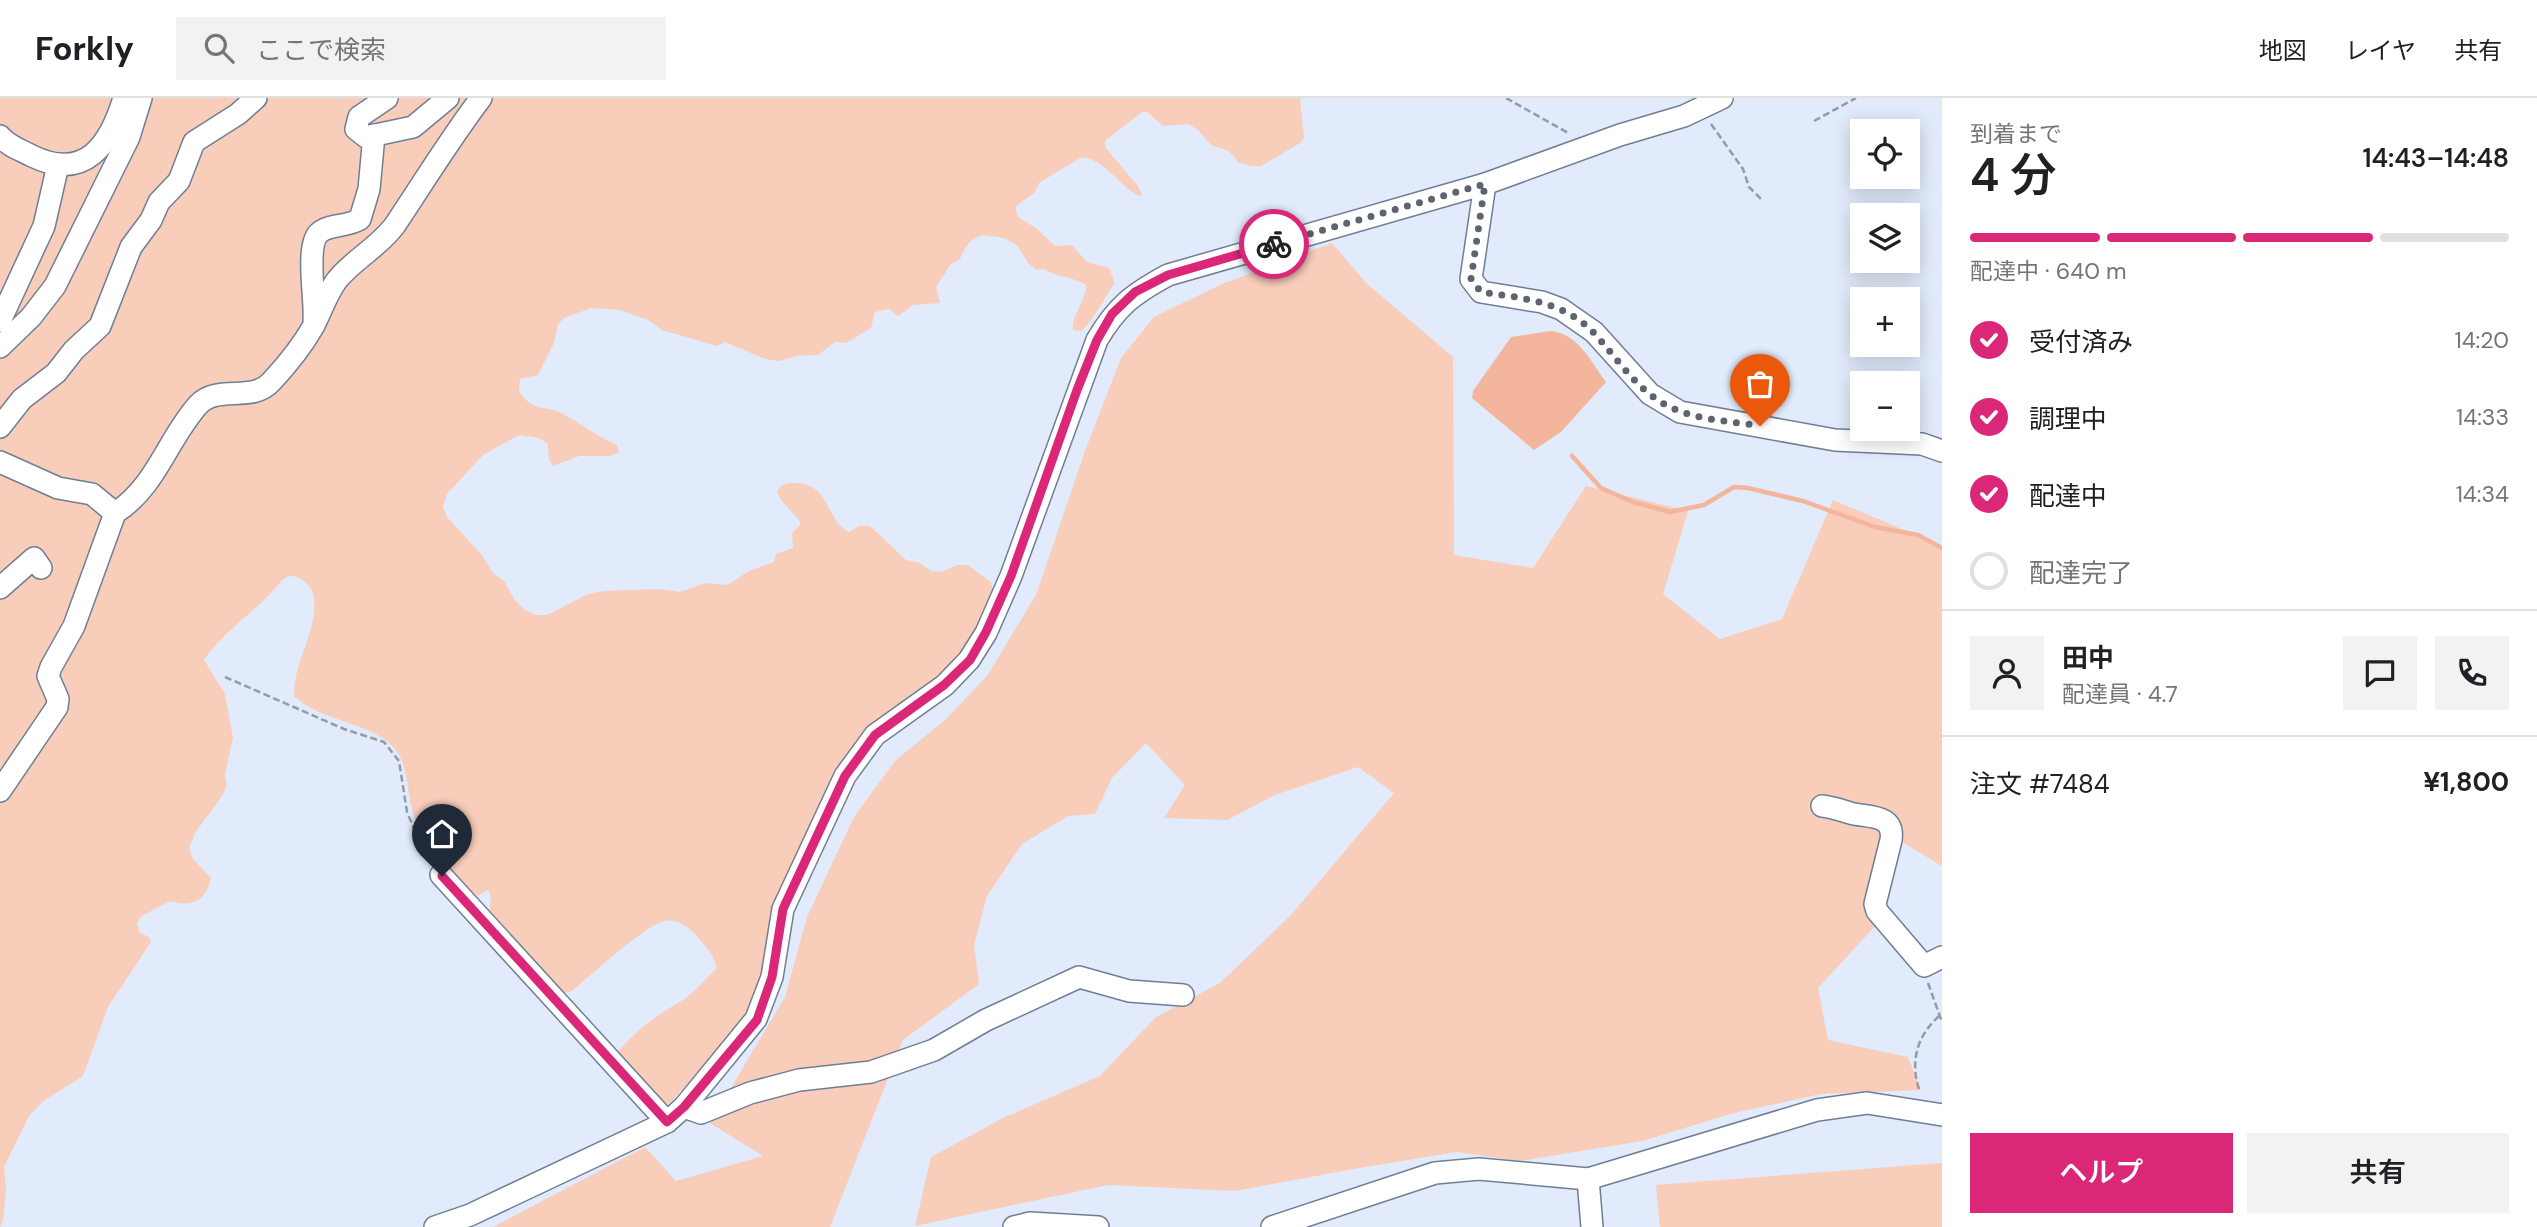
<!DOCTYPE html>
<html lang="ja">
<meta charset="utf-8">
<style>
:root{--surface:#fff;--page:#f2f2f2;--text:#202124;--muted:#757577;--line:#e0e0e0;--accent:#db2777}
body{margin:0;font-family:"DM Sans","Noto Sans JP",sans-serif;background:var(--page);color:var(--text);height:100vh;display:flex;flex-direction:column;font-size:26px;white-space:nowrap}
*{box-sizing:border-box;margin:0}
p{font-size:23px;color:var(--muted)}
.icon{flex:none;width:38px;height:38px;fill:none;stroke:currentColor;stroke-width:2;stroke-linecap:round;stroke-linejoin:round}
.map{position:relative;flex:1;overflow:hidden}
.side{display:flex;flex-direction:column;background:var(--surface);width:595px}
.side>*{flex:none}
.fabs{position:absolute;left:1850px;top:21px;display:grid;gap:14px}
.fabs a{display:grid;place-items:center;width:70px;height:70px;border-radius:0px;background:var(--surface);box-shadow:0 4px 18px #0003;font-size:35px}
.pin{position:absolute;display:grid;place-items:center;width:60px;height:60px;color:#fff;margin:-72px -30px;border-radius:50% 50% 50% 0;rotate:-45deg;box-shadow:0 0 7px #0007}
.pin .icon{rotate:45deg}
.courier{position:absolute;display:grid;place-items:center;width:70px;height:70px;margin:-35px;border:5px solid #db2777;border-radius:50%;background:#fff;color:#222;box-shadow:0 2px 9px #0007}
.summary em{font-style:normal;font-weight:600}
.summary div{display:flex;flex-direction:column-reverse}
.summary{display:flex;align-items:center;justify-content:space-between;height:119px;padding:0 28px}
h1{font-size:46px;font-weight:600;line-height:52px}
.bar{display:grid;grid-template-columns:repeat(4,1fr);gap:10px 7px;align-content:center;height:84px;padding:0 28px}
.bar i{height:9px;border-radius:5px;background:var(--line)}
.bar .selected{background:var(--accent)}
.bar p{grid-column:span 4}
.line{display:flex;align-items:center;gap:18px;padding:0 28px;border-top:2px solid var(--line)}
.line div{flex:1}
.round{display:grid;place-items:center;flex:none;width:74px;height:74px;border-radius:0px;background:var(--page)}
ol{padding:0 28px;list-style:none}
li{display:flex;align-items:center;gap:21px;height:77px}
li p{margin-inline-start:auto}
li .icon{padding:7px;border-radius:50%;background:var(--accent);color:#fff;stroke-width:4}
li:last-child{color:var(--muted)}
li i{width:38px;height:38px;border:4px solid var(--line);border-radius:50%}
.cta{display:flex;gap:14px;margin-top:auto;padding:14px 28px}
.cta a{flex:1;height:80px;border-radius:0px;background:var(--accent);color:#fff;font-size:28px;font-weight:600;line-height:80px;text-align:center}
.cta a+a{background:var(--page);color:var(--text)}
header{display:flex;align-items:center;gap:42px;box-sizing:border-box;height:98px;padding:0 35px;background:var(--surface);border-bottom:2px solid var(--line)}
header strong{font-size:33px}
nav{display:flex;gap:38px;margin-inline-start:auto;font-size:24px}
.search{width:490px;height:63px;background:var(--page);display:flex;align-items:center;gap:18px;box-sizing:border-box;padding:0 24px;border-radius:0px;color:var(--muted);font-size:26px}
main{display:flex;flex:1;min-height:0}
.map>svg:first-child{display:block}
.green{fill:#f8cdba}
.water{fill:#f3b69c}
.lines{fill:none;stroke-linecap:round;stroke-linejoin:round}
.stream{stroke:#f3b69c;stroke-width:4.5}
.minor-casing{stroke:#707e95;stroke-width:24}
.path{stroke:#939ba9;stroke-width:2.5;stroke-dasharray:7 3.5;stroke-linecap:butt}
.minor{stroke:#fff;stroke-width:21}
.done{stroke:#5d646f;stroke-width:7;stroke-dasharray:0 12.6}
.route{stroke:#db2777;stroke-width:9}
</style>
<header>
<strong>Forkly</strong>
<div class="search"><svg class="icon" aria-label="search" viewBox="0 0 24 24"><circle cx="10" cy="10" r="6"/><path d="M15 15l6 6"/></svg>ここで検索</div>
<nav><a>地図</a><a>レイヤ</a><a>共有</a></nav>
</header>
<main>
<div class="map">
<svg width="1942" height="1129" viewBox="0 0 1942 1129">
<rect width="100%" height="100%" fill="#e2ebfb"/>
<!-- green -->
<g class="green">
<path d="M0 0H1300L1304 40 1300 45 1261 68H1252L1239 65 1229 53 1211 47 1198 32 1189 26 1163 28 1147 14H1142L1105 43V49L1138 88 1142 97 1139 98C1120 89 1101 57 1080 60L1039 85 1035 94 1015 109 1018 119 1036 130 1055 148 1072 147 1087 164 1109 170 1115 185C1104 199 1094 223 1081 233L1073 232C1071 217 1086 204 1086 187 1072 178 1058 180 1044 171L1037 172 1028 165 1017 147 1004 140 983 137 972 142 965 150 960 161 951 166 936 189 940 205 913 207 898 218 889 211 875 214 871 230 846 245 835 244 818 257 796 258 779 263 765 261 725 244 717 248 662 232 648 222 620 212 591 210 564 220 558 226 554 245 538 277 520 281 519 294C537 317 543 305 563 316 581 326 598 339 617 347L619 354 611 358H579L553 368 549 361 548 346 539 340 519 337 483 357 447 396 443 409 447 419 482 457 492 474 505 484 514 501 525 512 536 517H547L588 496 604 493 658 491 680 494 705 485 727 487 749 473 774 464 776 456 793 450 792 435 801 426C794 413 780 406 777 392 783 385 789 385 798 385 830 387 826 423 849 434L859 428H870L906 462 920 465 931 473 942 474 957 467H968L991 484 993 493 989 506 966 551 939 579 862 638 752 904 735 932 672 1003 662 1009 617 955C636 932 653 920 678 905 692 897 704 882 716 871 717 859 704 847 697 838 690 830 676 819 664 823 643 829 591 877 572 893L559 896 489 817 491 798 488 792 478 798C469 792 462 784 454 777 428 756 420 744 412 711 407 692 408 670 397 654 379 625 320 624 294 598 293 565 318 533 314 499 313 489 298 474 287 479 280 482 274 493 268 498 246 520 222 536 204 562L225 596 233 640 225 676 227 687 222 698 195 735 189 750 193 761 211 780C207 802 192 810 170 803L140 819 137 826 140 835 149 839 151 844 108 909 83 978 43 1003 29 1018 4 1069 6 1092 3 1123 0 1129Z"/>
<polygon points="1332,145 1366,185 1453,259 1454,457 1533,470 1586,388 1688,413 1663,496 1720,541 1782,521 1833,402 1942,448 1942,768 1902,744 1869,799 1879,824 1818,890 1828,942 1908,959 1921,992 1821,996 1734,1015 1642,1043 1520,1063 1457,1054 1359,1070 1235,1093 1108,1087 915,1128 931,1059 1003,1020 1100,978 1156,919 1220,885 1291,817 1394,695 1358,669 1275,697 1227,722 1164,720 1185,687 1146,645 1112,680 1095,716 1068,718 1022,746 987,798 974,847 979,886 903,942 830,1129 493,1129 645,1049 676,1083 763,1058 710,1025 785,899 807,819 854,719 895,663 946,621 987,578 1036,497 1085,353 1121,260 1154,219 1222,186"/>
<polygon points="1942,1065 1942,1129 1660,1129 1656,1087"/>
</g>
<!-- water -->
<path class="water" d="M1550 233C1578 235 1591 264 1606 284L1561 334 1534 352 1472 300 1473 293 1511 239Z"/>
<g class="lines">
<!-- stream -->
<polyline class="stream" points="1572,358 1601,390 1633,404 1670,414 1704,407 1734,389 1748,390 1803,403 1875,429 1918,437 1942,450"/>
<defs>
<g id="minor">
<polyline points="387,0 359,19 356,31 366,39 413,29 448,0"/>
<path d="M0 38C8 48 21 52 32 58 86 84 110 46 124 0"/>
<polyline points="1485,86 1471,181 1481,194 1542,204 1561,211 1594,234 1650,296 1680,314 1835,342 1922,346 1942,353"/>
<path d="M314 222C316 204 305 148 319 135 328 126 348 129 360 121L369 91 374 37"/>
<polyline points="0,223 44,128 58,67"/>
<polyline points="0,249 31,219 55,188 129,39 141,0"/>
<polyline points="0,329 22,301 56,275 74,252 100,228 131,149 151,122 159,104 179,83 194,44 238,16 256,0"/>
<polyline points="0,364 58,390 92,396 115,415"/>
<polyline points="0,490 34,460 41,470"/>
<path d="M0 693 57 609 58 601 48 578 51 569 74 528 115 415C156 389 167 342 198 307 217 286 252 305 271 284 286 268 302 248 313 229 321 214 327 195 337 182 354 161 379 149 395 127 423 85 450 41 481 0"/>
<path d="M1822 708C1832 709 1840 712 1850 715 1867 720 1895 715 1891 742L1875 806 1877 813 1924 868 1942 859"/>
<polyline points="441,777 667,1024"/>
<polyline points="684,1009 701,1015 750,995 799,982 871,974 934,952 986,922 1079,879 1129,893 1183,897"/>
<polyline points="1588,1081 1592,1129"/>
<path d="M435 1129 470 1117 667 1024 684 1009 756 921 772 879 783 811 845 678 875 637 945 587 969 562 986 535 1011 478 1097 242C1117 208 1133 196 1168 177L1485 86 1620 37 1684 18 1722 0"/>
<polyline points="1014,1129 1030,1125 1098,1129"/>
<polyline points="1272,1129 1435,1075 1479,1071 1588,1081 1817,1012 1867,1005 1942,1017"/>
</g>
</defs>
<!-- minor casing -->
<use href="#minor" class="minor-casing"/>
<!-- path -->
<g class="path">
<polyline points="1506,0 1570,36"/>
<polyline points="1814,23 1856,0"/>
<polyline points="1711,26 1743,71 1749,89 1763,103"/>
<polyline points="225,579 344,631 384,644 399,663 407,714 425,757 431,765"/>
<polyline points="1928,885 1942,924"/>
<path d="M1919 991C1910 963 1917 938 1939 918"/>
</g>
<!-- minor -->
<use href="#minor" class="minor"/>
</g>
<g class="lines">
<!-- done -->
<path class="done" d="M1274 146 1485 86 1471 181 1481 194C1522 200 1564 203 1594 235 1617 260 1636 291 1666 307 1693 322 1730 323 1760 328"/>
<!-- route -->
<polyline class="route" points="442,778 667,1024 684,1009 757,922 772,879 783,811 845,678 875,637 944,587 970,562 986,534 1011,478 1077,292 1097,242 1112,216 1135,194 1168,177 1274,146"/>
</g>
</svg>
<div class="fabs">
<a><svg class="icon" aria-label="locate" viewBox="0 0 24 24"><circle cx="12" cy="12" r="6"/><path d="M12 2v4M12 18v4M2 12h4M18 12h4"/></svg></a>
<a><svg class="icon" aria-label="layers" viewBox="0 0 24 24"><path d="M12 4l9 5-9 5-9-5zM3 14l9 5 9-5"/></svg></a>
<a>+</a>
<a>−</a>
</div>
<div class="pin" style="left:1760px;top:328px;background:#ea580c"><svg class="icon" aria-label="bag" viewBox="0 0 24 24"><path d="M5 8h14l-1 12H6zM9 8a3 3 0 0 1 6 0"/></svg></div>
<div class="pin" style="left:442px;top:778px;background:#1f2937"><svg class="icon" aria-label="home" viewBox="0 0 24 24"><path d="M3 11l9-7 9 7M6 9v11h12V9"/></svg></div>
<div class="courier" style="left:1274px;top:146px"><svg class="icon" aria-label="bike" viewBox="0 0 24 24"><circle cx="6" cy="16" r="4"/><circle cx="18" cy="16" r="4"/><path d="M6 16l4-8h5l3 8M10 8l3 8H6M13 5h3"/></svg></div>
</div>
<section class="side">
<div class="summary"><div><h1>4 分</h1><p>到着まで</p></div><em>14:43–14:48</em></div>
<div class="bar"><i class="selected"></i><i class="selected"></i><i class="selected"></i><i></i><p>配達中 · 640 m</p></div>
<ol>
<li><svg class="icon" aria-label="check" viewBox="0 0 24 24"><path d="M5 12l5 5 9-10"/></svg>受付済み<p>14:20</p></li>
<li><svg class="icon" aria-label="check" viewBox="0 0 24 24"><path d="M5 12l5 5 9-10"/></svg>調理中<p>14:33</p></li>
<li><svg class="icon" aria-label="check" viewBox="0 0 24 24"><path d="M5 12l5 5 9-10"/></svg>配達中<p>14:34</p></li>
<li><i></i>配達完了</li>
</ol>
<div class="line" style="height:126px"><a class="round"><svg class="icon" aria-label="person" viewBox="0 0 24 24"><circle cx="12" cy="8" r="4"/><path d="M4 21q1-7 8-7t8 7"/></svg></a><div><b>田中</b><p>配達員 · 4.7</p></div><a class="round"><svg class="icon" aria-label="chat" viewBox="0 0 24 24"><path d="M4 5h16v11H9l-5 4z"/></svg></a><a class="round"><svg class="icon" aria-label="phone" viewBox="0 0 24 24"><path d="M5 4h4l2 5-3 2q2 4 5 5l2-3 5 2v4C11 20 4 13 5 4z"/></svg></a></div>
<div class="line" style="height:91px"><div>注文 #7484</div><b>¥1,800</b></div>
<div class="cta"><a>ヘルプ</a><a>共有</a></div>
</section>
</main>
